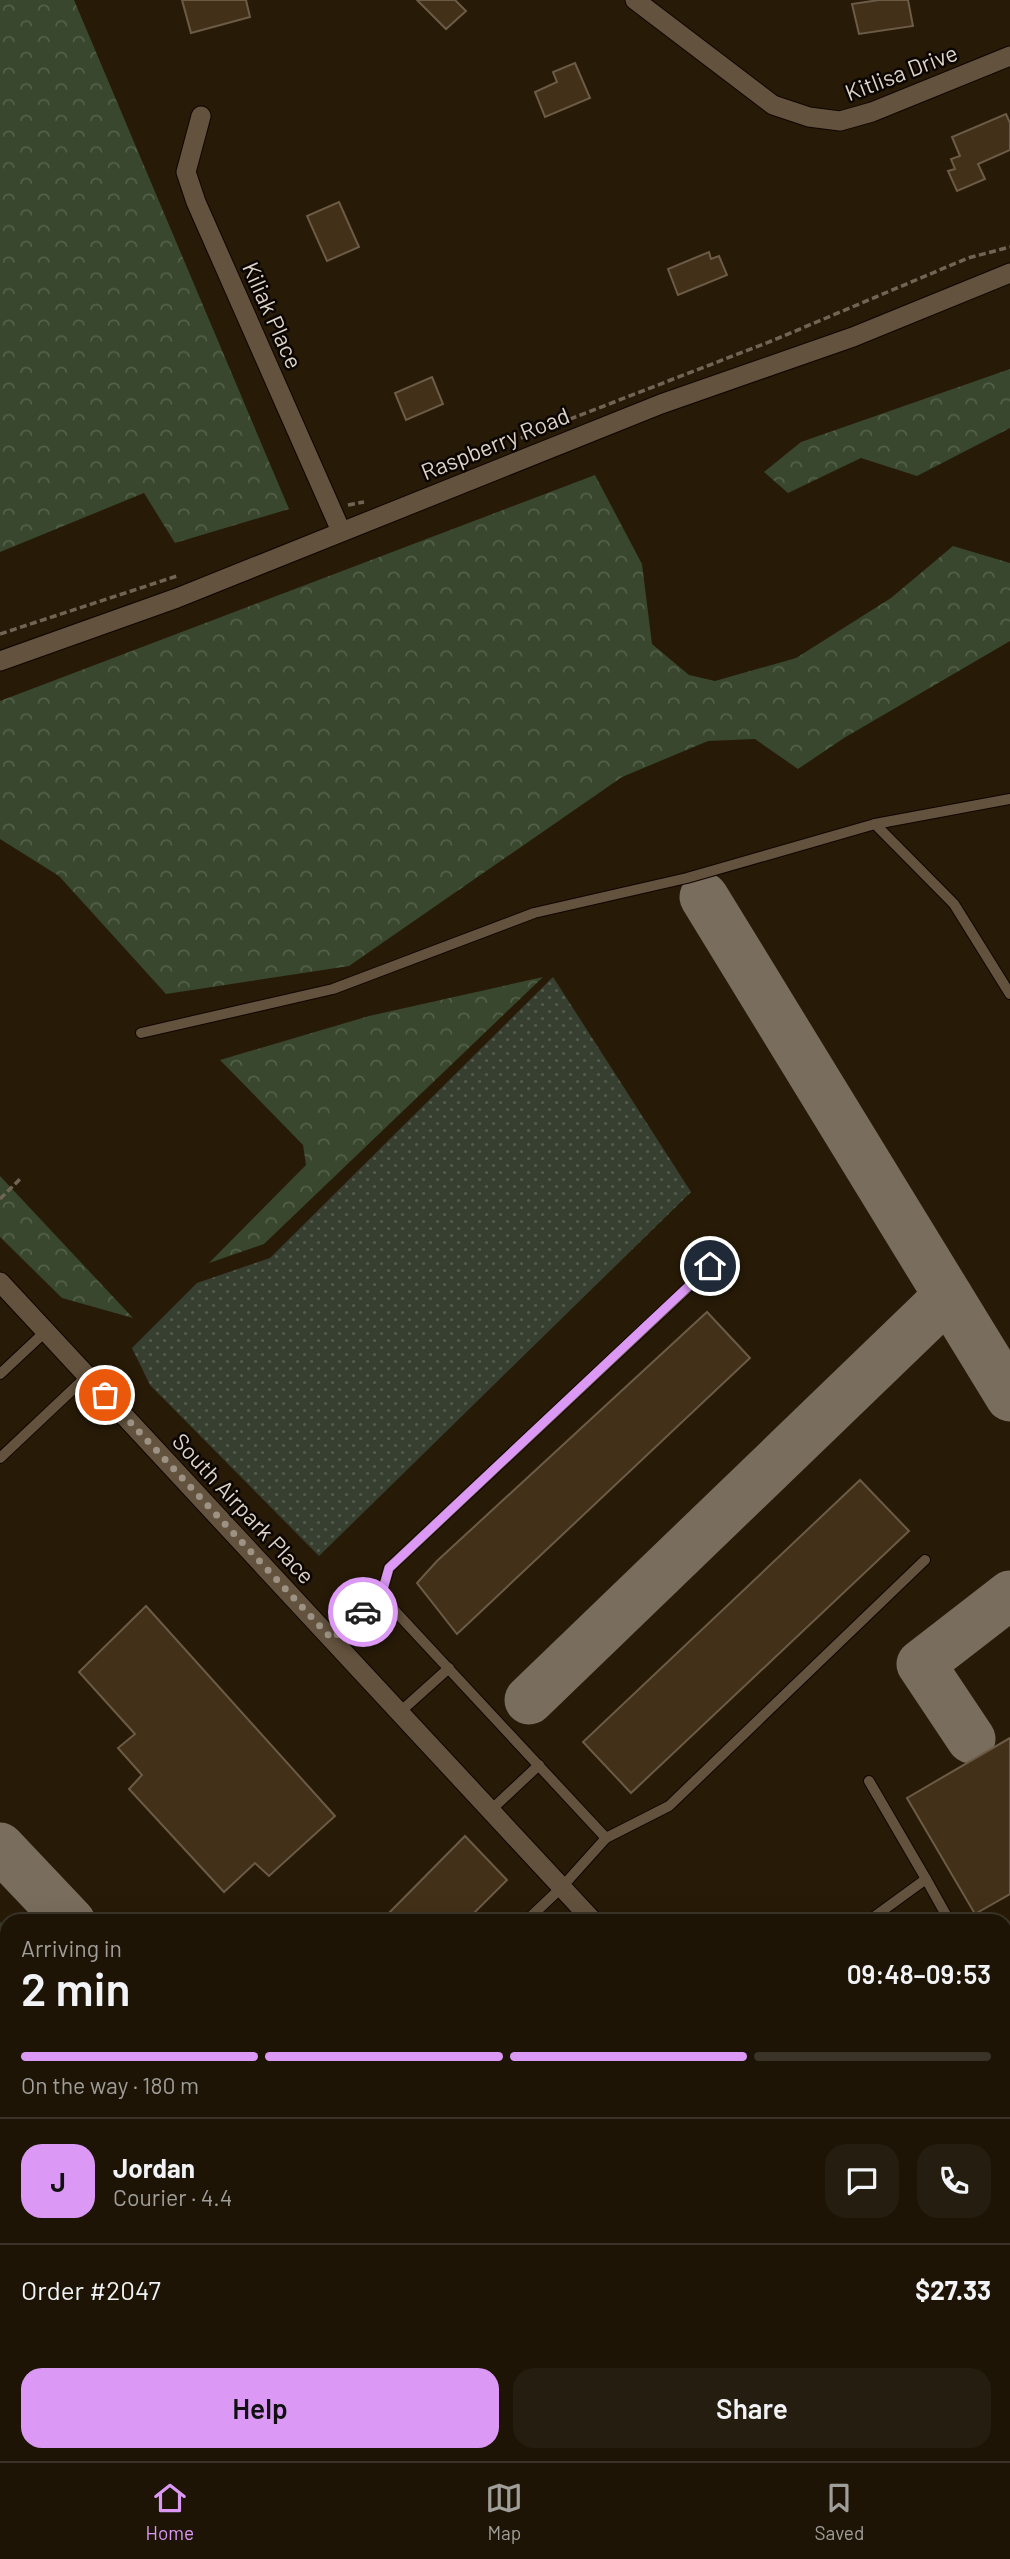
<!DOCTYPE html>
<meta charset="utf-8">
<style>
:root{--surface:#1d1405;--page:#251d0f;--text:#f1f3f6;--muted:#a09e9a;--line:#3b3327;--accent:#db99f5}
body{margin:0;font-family:Barlow,sans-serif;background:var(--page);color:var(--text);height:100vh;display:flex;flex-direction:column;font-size:26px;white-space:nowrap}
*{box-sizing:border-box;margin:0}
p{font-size:23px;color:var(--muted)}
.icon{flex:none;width:38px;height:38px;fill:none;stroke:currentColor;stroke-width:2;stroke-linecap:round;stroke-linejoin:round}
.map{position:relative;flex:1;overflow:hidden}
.side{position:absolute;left:0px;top:1914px;width:1012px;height:548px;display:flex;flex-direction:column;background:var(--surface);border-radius:21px 21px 0 0;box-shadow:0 7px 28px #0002,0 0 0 2px var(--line)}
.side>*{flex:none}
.pin{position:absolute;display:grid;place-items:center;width:60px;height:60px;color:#fff;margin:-30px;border:4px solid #fff;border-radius:50%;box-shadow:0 2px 7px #0007}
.courier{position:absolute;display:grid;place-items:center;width:70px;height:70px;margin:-35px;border:5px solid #db99f5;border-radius:50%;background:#fff;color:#222;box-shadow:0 2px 9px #0007}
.overview em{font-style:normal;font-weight:600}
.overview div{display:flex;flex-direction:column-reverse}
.overview{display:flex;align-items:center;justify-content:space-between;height:119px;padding:0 21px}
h1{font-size:46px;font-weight:600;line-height:52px}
.bar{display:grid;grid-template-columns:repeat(4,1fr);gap:10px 7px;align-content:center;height:84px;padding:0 21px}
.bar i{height:9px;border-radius:5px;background:var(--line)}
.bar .on{background:var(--accent)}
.bar p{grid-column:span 4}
.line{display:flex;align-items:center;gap:18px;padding:0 21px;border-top:2px solid var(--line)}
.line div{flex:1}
.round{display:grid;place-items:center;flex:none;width:74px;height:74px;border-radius:21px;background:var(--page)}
.primary-button{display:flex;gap:14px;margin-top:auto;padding:14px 21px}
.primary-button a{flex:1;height:80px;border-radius:21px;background:var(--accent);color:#111;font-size:28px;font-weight:600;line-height:80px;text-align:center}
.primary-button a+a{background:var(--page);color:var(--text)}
.tab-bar{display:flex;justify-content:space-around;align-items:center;height:98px;border-top:2px solid var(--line);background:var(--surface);font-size:19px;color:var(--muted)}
.tab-bar a{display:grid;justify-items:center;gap:4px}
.tab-bar .on{color:var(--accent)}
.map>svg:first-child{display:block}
.grass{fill:url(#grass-dots)}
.forest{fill:url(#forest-crowns)}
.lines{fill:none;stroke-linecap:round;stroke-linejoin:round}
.taxiway{stroke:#796d5e;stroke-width:49}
.building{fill:#423018;stroke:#6b5b47;stroke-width:2}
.service-casing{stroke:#100500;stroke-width:12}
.minor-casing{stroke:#100500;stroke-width:21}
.tertiary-casing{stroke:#100500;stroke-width:21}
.path{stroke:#706555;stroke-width:3.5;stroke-dasharray:7 3.5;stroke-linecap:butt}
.service{stroke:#62523e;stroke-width:10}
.minor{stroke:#62523e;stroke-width:19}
.tertiary{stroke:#62523e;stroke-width:19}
.done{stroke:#9d9284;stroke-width:7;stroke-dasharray:0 12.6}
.route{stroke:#db99f5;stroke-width:9}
.labels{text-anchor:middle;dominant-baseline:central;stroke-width:5;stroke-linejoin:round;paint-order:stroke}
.street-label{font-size:23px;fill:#ddd3c8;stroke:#0b0602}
</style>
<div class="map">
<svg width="1010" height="2461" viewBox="0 0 1010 2461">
<defs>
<pattern id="grass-dots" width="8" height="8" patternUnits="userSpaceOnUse" patternTransform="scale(1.75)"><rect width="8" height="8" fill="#374030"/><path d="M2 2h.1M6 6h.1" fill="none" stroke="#545b4c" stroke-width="1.8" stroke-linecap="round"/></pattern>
<pattern id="forest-crowns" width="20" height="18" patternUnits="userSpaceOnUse" patternTransform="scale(1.75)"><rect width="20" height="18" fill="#38472d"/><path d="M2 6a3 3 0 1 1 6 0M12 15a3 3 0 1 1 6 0" fill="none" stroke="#54614a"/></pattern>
</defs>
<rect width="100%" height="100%" fill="#271a07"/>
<!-- grass -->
<g class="grass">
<polygon points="553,977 691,1192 319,1556 150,1385 132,1348 197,1283 270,1258"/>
<polygon points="0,1922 7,1929 7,2016 0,2009"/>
<polygon points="0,2137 7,2145 7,2228 0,2220"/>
<polygon points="214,2455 298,2455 303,2461 219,2461"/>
<polygon points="434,2455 500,2455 506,2461 439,2461"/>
</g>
<!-- forest -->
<g class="forest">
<polygon points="0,0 74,0 289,509 175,543 144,493 0,552"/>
<polygon points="1010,369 1010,428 917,476 861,458 788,493 764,472 801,442"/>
<polygon points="595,475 642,564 652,644 689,675 715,681 796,658 891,598 953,546 1010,563 1010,641 844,738 798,769 755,739 708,741 622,777 349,966 166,994 59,876 0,839 0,701"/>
<polygon points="543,977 264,1244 209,1263 306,1165 303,1145 220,1060 369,1016"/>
<polygon points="0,1176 133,1318 62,1298 0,1237"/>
<polygon points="1010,2060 1010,2260 1004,2258 1004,2063"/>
</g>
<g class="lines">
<!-- taxiway -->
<g class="taxiway">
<polyline points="704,897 1010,1397"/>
<polyline points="529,1700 948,1296"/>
<polyline points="971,1739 921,1664 1010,1595"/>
<polyline points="0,1847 71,1922"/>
<polyline points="0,2072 7,2080"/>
<polyline points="357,2455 362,2461"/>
</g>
</g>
<!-- building -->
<g class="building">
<polygon points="182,0 246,0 250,17 191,33"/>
<polygon points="417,0 455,0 466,11 446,29"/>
<polygon points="879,0 908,0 913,26 859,34 852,4"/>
<polygon points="575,63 590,98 545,117 535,92 557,82 553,72"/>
<polygon points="1006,114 1010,123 1010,150 978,164 985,179 957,191 948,171 955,169 951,159 960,156 952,137"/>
<polygon points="339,202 359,247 327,261 307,216"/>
<polygon points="709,252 711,259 719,256 727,275 678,295 668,269"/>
<polygon points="432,377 443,404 406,420 395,393"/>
<polygon points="707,1312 750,1358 457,1634 417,1583 437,1561"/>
<polygon points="860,1480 909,1531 631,1793 583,1742"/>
<polygon points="146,1606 335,1816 269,1876 255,1863 224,1892 129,1789 142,1775 118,1748 135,1734 79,1672"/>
<polygon points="1010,1738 1010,1894 975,1914 907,1798"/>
<polygon points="465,1836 507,1880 465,1922 380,1922"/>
</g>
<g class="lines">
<defs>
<g id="service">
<polyline points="875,824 954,904 1010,994"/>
<polyline points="141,1033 333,989 534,913 687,878 875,824 1010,799"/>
<polyline points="711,1266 389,1568 381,1596 606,1838 669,1806 925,1560"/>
<polyline points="0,1374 46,1331"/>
<polyline points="0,1458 87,1376"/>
<polyline points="332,1639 381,1596"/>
<polyline points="400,1712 449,1668"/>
<polyline points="491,1810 539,1765"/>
<polyline points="926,1879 950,1922"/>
<polyline points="525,1922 562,1887 606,1838"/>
<polyline points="867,1922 926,1879 869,1781"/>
<polyline points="1004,1936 1010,1933"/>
</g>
<g id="minor">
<polyline points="635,0 773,105 809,117 840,121 872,112 1010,56"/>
<polyline points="201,116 186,172 196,202 341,531"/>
<polyline points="0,1282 594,1922"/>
</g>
<polyline id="tertiary" points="0,661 177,598 661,404 853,337 1010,273"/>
</defs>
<!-- service casing -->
<use href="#service" class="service-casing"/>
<!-- minor casing -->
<use href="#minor" class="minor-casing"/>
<!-- tertiary casing -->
<use href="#tertiary" class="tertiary-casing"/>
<!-- path -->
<g class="path">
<polyline points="511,442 774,340 968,258 1010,247"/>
<polyline points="348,505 364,502"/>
<polyline points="0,634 177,576"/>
<polyline points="0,1199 20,1179"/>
</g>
<!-- service -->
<use href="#service" class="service"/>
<!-- minor -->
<use href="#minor" class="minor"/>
<!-- tertiary -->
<use href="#tertiary" class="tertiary"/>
</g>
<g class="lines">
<!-- done -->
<polyline class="done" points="105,1395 332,1639 363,1612"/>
<!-- route -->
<polyline class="route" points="363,1612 381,1596 389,1568 710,1266"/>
</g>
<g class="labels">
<!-- street labels -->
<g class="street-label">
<text transform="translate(901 72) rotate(-21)">Kitlisa Drive</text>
<text transform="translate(273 315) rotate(66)">Kiliak Place</text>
<text transform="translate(495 443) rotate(-22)">Raspberry Road</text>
<text transform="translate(244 1508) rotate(47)">South Airpark Place</text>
</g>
</g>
</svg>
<div class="pin" style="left:105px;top:1395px;background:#ea580c"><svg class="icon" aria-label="bag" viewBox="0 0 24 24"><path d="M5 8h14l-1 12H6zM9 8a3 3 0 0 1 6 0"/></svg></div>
<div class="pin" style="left:710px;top:1266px;background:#1f2937"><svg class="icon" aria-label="home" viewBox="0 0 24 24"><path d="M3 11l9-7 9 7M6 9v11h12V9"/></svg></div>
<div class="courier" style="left:363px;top:1612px"><svg class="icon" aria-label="car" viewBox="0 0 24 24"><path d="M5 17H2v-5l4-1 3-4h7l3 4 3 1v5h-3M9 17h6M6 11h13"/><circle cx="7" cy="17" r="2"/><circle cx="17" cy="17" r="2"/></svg></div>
<section class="side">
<div class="overview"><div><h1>2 min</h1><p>Arriving in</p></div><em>09:48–09:53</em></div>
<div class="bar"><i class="on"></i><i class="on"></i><i class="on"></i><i></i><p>On the way · 180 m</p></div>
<div class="line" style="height:126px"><b class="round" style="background:var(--accent);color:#111">J</b><div><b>Jordan</b><p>Courier · 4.4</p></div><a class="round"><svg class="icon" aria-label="chat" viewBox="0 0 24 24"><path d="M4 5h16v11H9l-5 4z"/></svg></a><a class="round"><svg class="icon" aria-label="phone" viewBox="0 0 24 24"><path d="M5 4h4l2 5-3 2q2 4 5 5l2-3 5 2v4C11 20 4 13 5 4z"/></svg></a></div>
<div class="line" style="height:91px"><div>Order #2047</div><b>$27.33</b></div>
<div class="primary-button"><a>Help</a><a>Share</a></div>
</section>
</div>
<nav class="tab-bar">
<a class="on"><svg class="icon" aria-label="home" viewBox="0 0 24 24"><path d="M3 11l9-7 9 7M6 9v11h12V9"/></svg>Home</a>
<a><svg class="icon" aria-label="map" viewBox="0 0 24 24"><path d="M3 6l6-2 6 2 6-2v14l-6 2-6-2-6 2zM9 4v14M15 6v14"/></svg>Map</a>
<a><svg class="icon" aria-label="saved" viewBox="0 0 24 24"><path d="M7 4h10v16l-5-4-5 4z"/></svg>Saved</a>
</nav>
